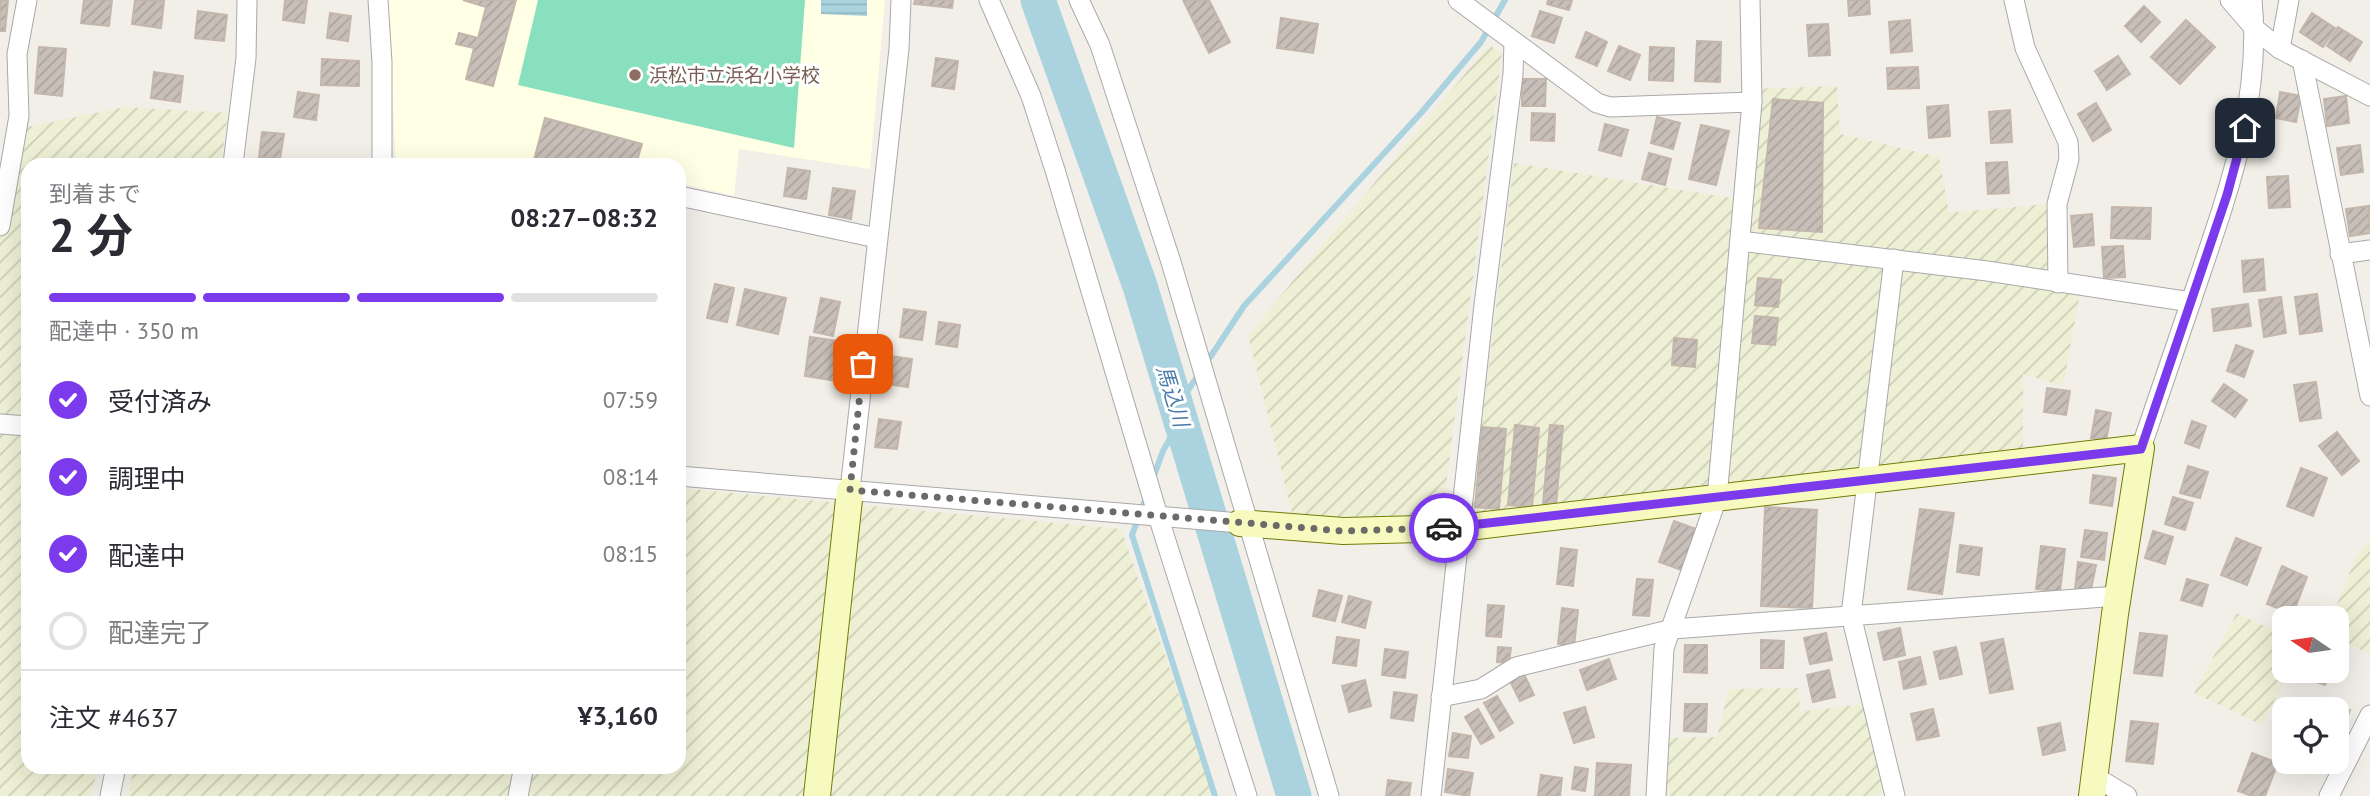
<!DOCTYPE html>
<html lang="ja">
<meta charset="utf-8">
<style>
:root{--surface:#fff;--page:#f2f2f3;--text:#2b2b33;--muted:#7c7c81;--line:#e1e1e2;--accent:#7c3aed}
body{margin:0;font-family:"PT Sans","Noto Sans JP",sans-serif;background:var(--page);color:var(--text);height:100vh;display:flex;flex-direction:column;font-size:26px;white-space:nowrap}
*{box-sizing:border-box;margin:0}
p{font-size:23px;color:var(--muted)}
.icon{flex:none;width:38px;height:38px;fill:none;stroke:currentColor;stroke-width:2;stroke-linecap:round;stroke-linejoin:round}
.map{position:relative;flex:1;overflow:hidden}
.drawer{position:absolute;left:21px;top:158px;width:665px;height:616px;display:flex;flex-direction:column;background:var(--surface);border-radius:21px;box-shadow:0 7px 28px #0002}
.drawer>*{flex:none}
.needle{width:46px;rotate:283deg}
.tools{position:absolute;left:2272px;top:606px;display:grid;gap:14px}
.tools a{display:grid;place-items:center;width:77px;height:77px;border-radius:14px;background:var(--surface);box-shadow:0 7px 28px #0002;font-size:35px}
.pin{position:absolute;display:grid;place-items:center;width:60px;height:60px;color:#fff;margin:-30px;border-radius:14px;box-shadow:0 4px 10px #0006}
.courier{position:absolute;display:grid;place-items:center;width:70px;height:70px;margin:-35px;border:5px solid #7c3aed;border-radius:50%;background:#fff;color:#222;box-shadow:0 2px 9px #0007}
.summary em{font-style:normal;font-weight:700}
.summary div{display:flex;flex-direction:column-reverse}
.summary{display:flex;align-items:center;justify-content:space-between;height:119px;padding:0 28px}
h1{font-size:46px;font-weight:700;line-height:52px}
.bar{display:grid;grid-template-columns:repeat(4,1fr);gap:10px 7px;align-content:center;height:84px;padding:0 28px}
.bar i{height:9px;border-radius:5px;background:var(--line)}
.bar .selected{background:var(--accent)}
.bar p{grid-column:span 4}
.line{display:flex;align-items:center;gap:18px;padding:0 28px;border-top:2px solid var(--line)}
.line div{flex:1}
ol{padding:0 28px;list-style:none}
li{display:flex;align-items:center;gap:21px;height:77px}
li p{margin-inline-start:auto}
li .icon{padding:7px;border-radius:50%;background:var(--accent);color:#fff;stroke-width:4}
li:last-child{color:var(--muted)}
li i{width:38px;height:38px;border:4px solid var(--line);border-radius:50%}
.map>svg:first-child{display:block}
.education{fill:#ffffe5}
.farmland{fill:url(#farmland-furrows)}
.pitch{fill:#88e0be}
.water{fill:url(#water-rules)}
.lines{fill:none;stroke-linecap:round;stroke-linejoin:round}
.stream{stroke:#aad3df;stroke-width:6}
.river{stroke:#aad3df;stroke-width:35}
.building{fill:url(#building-hatch);stroke:#c4b6ab;stroke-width:2}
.street-casing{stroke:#a9a9a9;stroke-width:21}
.secondary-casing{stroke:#707d05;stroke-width:28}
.street{stroke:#fff;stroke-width:19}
.secondary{stroke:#f7fabf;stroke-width:26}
.done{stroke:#6b6a68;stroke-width:7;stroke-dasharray:0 12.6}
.route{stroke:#7c3aed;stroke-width:9}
.education-dot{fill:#8d6e63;stroke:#fff;stroke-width:2.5}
.labels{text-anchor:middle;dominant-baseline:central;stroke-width:6;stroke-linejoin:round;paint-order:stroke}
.education-label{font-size:19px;fill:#785e54;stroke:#fff;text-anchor:start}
.water-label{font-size:21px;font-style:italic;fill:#4a7aab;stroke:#fff}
</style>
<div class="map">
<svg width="2370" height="796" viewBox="0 0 2370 796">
<defs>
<pattern id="farmland-furrows" width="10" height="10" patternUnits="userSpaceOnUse" patternTransform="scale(1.75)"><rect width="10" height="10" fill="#eef0d5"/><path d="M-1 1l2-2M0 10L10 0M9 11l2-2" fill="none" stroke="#ccceb7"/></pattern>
<pattern id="water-rules" width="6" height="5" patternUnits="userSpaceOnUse" patternTransform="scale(1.75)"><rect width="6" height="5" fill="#aad3df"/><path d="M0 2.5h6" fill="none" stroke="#92b5bf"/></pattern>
<pattern id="building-hatch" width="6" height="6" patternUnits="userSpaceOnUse" patternTransform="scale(1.75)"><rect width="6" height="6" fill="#c7bfb8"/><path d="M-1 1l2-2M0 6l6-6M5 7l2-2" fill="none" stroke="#aba49e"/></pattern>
</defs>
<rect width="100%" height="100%" fill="#f2efe9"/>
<!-- education -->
<polygon class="education" points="885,0 870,169 739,149 734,196 679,183 679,164 396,164 387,0"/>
<!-- farmland -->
<g class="farmland">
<polygon points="1489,45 1502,53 1442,516 1293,517 1248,335"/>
<polygon points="1837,86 1840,134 1939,157 1949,213 2049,204 2064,291 2080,294 2063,386 2023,374 2023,453 1727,490 1752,89"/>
<polygon points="125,107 228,113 221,164 28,164 28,417 0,415 0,190 23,128"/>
<polygon points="1514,163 1744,200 1711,484 1470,517"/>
<polygon points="0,434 28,437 28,766 98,767 91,796 0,796"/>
<polygon points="679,488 1121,529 1214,796 526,796 532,767 679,766"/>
<polygon points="2370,540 2370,655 2336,636 2336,618 2332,618 2355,559"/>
<polygon points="2237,613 2284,636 2284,670 2290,670 2262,725 2194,693"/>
<polygon points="1799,688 1800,712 1872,703 1891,786 1876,796 1666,796 1666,738 1717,737 1729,689"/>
<polygon points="134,767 518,767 513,796 128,796"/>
</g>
<!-- pitch -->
<polygon class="pitch" points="538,0 805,0 794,148 518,85"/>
<!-- water -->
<polygon class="water" points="821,0 867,0 867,16 821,14"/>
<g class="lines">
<!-- stream -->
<g class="stream">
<polyline points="1205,365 1244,306 1421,113 1481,42 1505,0"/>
<polyline points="1153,478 1163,451 1182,417 1184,396 1199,374"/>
<polyline points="1147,495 1132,535 1215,796"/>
</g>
<!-- river -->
<polyline class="river" points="1038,0 1140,286 1294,796"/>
</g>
<!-- building -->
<g class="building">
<polygon points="0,0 8,0 5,31 0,31"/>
<polygon points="84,0 112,0 109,26 81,23"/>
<polygon points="135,0 164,1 161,28 132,24"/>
<polygon points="285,0 307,0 304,23 283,20"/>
<polygon points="516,0 493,86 466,79 474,48 456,44 459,33 478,38 486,7 463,0"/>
<polygon points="915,0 953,0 952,8 914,4"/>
<polygon points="1183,0 1209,0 1230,42 1209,53"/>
<polygon points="1548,0 1572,0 1569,10 1547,4"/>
<polygon points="1848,0 1869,0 1870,14 1849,16"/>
<polygon points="2144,6 2160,22 2141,42 2125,26"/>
<polygon points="198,11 227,15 224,41 195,38"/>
<polygon points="1540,11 1562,18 1554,43 1532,36"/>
<polygon points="330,13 351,16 348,41 327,38"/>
<polygon points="2312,13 2335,28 2323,47 2300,32"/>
<polygon points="1281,18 1318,24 1313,53 1277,48"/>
<polygon points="1910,20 1912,51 1891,53 1889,22"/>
<polygon points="2186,20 2215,47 2180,84 2151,57"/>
<polygon points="1828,24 1830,55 1809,56 1807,25"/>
<polygon points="2338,27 2362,42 2350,61 2327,46"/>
<polygon points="1586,32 1607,42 1597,66 1576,57"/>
<polygon points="1697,41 1721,42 1720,82 1695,81"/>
<polygon points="1619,46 1640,55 1630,80 1608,71"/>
<polygon points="39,47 66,49 62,96 35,93"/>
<polygon points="1650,47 1674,48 1673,81 1649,80"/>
<polygon points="2118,56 2130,74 2107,90 2095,71"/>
<polygon points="936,58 958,61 954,89 932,86"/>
<polygon points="322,59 359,61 359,86 321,85"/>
<polygon points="1918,67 1919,88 1888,89 1887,68"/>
<polygon points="154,72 183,76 180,102 151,98"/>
<polygon points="1522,79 1546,79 1545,106 1522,106"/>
<polygon points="298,92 319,95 316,120 294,117"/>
<polygon points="2280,92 2301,96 2296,122 2276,118"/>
<polygon points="2346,96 2349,123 2327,126 2324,99"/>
<polygon points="1773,99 1823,103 1822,232 1759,228"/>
<polygon points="2096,103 2111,130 2093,141 2078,114"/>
<polygon points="1948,105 1950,136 1929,138 1927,107"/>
<polygon points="2010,110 2012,142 1991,143 1989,112"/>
<polygon points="1532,113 1555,114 1554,141 1531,140"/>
<polygon points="1657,117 1680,123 1673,149 1651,143"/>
<polygon points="545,118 642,144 636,164 533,164"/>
<polygon points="1605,124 1628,130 1621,156 1599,150"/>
<polygon points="1701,125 1729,131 1716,185 1689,179"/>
<polygon points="262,132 284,134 280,159 259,157"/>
<polygon points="2360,145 2363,172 2341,175 2337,148"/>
<polygon points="1649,153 1671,159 1665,185 1642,179"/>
<polygon points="2007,162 2009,193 1988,194 1986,163"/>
<polygon points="788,168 810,171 806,199 784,196"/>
<polygon points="2288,176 2290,207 2269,208 2267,177"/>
<polygon points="833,188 855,191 851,219 829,215"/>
<polygon points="2369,206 2370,233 2350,236 2346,209"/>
<polygon points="2112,207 2151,208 2150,239 2111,238"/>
<polygon points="2092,214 2094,245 2074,247 2071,216"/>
<polygon points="2123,246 2125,277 2104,278 2102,247"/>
<polygon points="2263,259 2265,290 2244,292 2242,261"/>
<polygon points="1758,278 1781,280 1778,307 1755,305"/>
<polygon points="715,284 734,288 727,322 707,318"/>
<polygon points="745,289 786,298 778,334 737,325"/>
<polygon points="2317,294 2322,331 2300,334 2295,297"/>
<polygon points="2281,297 2286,333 2264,337 2259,300"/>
<polygon points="821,298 840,302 833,336 814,332"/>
<polygon points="2248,304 2251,326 2214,331 2212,309"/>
<polygon points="904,309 926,312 922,340 900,337"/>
<polygon points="1755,316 1778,318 1775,345 1752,343"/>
<polygon points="939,322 960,325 957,347 936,344"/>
<polygon points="810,337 854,343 851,366 839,364 837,381 805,376"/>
<polygon points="1674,338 1697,340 1695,367 1672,365"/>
<polygon points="2236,345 2253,351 2244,377 2227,371"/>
<polygon points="890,356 912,359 908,387 886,384"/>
<polygon points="2316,382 2321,418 2300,421 2294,385"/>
<polygon points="2224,384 2247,400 2235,417 2212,401"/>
<polygon points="2047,388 2070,391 2066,415 2044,412"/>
<polygon points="2096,410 2111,413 2106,441 2091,438"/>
<polygon points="879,419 901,422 897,449 875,447"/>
<polygon points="2192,421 2206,426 2199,448 2185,443"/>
<polygon points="1515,425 1539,428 1532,507 1508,505"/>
<polygon points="1550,425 1563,426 1556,505 1543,504"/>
<polygon points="1482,427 1506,429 1499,509 1475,507"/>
<polygon points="2337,432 2359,461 2342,475 2319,446"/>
<polygon points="2188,466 2208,472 2200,498 2180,493"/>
<polygon points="2301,468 2327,478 2313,516 2287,506"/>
<polygon points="2093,475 2116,478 2112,506 2090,503"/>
<polygon points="2173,497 2193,503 2185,530 2165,524"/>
<polygon points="1765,507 1817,510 1812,608 1761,606"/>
<polygon points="1920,509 1954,513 1942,594 1908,589"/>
<polygon points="1674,521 1699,530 1684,571 1659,562"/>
<polygon points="2085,530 2107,533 2104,560 2081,557"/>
<polygon points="2153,531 2173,537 2165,564 2145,558"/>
<polygon points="2236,538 2261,548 2247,585 2221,575"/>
<polygon points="1960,545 1982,548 1979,575 1957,572"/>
<polygon points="2041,546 2065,549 2060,592 2036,589"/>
<polygon points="1561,548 1577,550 1573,586 1557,584"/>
<polygon points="2078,562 2096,565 2091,590 2075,589"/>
<polygon points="2282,566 2307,577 2293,614 2267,604"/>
<polygon points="1637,579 1653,580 1649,616 1633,615"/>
<polygon points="2187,579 2208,585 2202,606 2181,600"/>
<polygon points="1319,590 1342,596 1335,621 1313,616"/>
<polygon points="1349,596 1371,602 1365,628 1342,622"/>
<polygon points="1488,605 1504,606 1501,637 1486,636"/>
<polygon points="1562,608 1578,610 1574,646 1558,644"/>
<polygon points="1900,628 1905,655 1884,660 1878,633"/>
<polygon points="1826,633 1832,660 1810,664 1804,638"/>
<polygon points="2140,633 2167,636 2162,676 2134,673"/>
<polygon points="1337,637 1359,640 1356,666 1333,663"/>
<polygon points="2003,639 2013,689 1990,693 1981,643"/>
<polygon points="1761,640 1784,641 1783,668 1761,668"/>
<polygon points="1685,645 1707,645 1707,673 1684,672"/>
<polygon points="1498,647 1511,648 1509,663 1497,662"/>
<polygon points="1956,647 1962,674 1940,679 1934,652"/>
<polygon points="1385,649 1408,652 1405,678 1382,675"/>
<polygon points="1920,657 1926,684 1904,689 1899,662"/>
<polygon points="1609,659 1616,679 1587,690 1580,670"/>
<polygon points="1829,670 1835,697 1813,702 1807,675"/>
<polygon points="2301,670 2331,670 2325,685 2299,676"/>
<polygon points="1523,672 1534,695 1520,701 1509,679"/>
<polygon points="1365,680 1371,706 1349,712 1342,686"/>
<polygon points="1394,692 1417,695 1413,721 1391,718"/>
<polygon points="1497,696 1513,723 1500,731 1484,703"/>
<polygon points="2324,701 2350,710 2336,746 2336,709 2321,709"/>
<polygon points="1685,704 1707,704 1706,732 1684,731"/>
<polygon points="1585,707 1594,737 1574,743 1564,713"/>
<polygon points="1478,709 1494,737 1481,744 1465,717"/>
<polygon points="1933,709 1939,736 1917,740 1911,714"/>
<polygon points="2131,721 2158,724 2153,764 2126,761"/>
<polygon points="2060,723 2065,750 2043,755 2038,728"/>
<polygon points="1453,733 1471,736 1468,758 1449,756"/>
<polygon points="2252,753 2278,763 2265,796 2252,796 2238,791"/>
<polygon points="1597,763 1631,765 1629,796 1595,796"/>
<polygon points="1575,767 1588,769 1585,791 1572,789"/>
<polygon points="1448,769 1473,773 1469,796 1445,792"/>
<polygon points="1541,775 1562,778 1560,796 1538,796"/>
<polygon points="1388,780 1411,783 1409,796 1386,796"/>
</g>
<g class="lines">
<defs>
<g id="street">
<polyline points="378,0 382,62 382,164"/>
<polyline points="989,0 1031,96 1055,170 1158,516 1247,796"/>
<polyline points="1079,0 1100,45 1171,262 1329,796"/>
<polyline points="1458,0 1597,103 1610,107 1752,102"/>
<polyline points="2014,0 2025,48 2068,142 2069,159 2057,204 2058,283"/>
<polyline points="2230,0 2255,29 2280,49 2370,96"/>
<polyline points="2280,49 2289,0"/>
<polyline points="2302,60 2370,396"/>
<polyline points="233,164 246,58 247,0"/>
<polyline points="679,196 877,238"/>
<polyline points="0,226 19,116 17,54 27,0"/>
<polyline points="1740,241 1987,271 2191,302"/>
<polyline points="2340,254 2370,250"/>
<polyline points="1894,259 1851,615 1895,796"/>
<polyline points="0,424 28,426"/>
<path d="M2141 448C2160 393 2179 337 2198 281 2229 190 2262 98 2252 0"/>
<polyline points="679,476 1240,523"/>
<polyline points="850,490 899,49 901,0"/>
<polyline points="1441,697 1481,689 1516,667 1673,629 2118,596"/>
<polyline points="2097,778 2127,796"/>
<polyline points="110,796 116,766"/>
<polyline points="518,796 524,766"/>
<polyline points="1431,796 1484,305 1513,74 1514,42"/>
<polyline points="1656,796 1664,648 1717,498 1752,102 1750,0"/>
<polyline points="2329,796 2370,715"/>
</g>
<g id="secondary">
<polyline points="1240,523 1343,531 1460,528 2141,448 2115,614 2092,796"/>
<polyline points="817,796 850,490"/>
</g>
</defs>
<!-- street casing -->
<use href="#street" class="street-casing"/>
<!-- secondary casing -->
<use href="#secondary" class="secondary-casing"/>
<!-- street -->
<use href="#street" class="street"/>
<!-- secondary -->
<use href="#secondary" class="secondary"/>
</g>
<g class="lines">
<!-- done -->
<polyline class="done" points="863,364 850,490 1343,531 1444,528"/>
<!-- route -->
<polyline class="route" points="1444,528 2141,449 2227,195 2245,128"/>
</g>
<!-- markers -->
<circle class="education-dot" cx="635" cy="75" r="7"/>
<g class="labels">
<!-- education labels -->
<g class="education-label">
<text x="649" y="75">浜松市立浜名小学校</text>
</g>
<!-- water labels -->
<g class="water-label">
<text transform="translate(1173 396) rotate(73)">馬込川</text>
</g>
</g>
</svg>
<div class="tools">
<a><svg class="needle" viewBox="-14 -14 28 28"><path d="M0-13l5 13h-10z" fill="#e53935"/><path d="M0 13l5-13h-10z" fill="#7c7c81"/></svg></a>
<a><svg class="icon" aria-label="locate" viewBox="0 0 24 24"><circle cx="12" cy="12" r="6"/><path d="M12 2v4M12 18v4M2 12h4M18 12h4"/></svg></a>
</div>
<div class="pin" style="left:863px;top:364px;background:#ea580c"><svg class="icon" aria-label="bag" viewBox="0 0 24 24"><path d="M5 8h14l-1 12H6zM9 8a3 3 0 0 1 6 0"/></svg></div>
<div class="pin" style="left:2245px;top:128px;background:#1f2937"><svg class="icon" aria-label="home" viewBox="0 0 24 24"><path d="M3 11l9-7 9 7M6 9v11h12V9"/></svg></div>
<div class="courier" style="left:1444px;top:528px"><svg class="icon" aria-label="car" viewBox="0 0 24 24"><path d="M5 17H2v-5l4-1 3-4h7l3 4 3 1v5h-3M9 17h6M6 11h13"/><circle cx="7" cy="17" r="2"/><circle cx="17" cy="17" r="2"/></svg></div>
<section class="drawer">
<div class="summary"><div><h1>2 分</h1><p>到着まで</p></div><em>08:27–08:32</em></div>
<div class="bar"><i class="selected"></i><i class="selected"></i><i class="selected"></i><i></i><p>配達中 · 350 m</p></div>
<ol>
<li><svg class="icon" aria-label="check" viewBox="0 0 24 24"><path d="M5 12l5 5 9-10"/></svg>受付済み<p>07:59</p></li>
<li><svg class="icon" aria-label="check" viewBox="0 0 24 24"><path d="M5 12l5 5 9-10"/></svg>調理中<p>08:14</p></li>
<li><svg class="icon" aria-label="check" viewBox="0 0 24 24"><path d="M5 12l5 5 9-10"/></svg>配達中<p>08:15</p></li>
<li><i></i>配達完了</li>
</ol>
<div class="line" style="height:91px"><div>注文 #4637</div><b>¥3,160</b></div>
</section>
</div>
